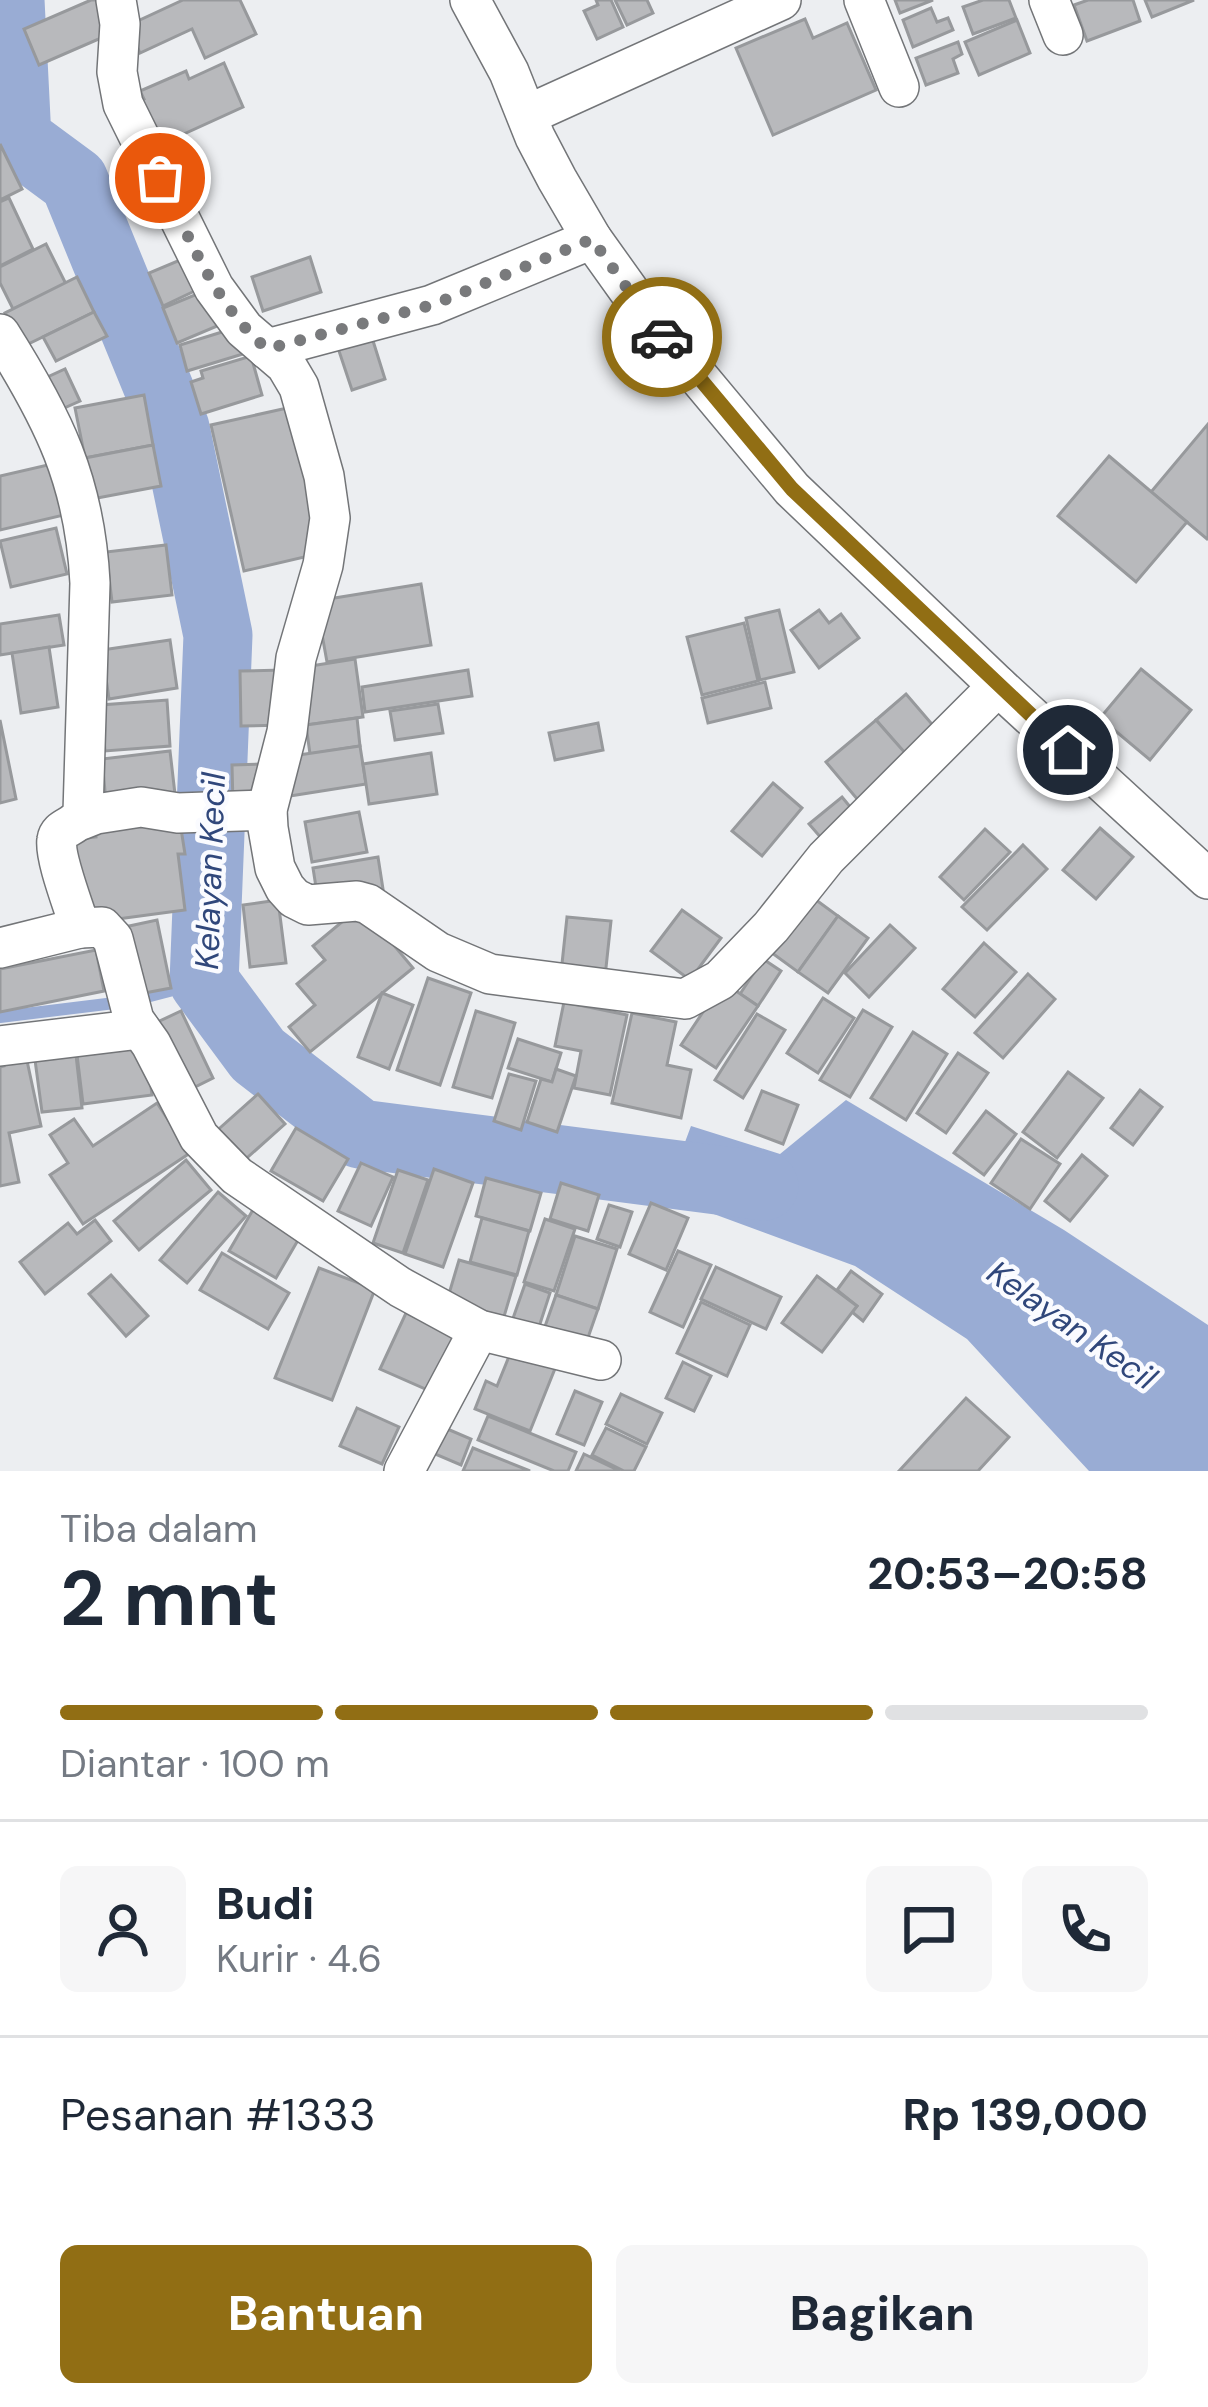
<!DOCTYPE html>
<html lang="id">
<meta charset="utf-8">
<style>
:root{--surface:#fff;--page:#f6f6f7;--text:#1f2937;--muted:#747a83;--line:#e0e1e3;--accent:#916e14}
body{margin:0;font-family:"DM Sans",sans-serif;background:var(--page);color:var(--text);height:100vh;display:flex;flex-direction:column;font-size:45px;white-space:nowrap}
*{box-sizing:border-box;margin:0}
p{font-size:39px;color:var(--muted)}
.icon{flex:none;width:66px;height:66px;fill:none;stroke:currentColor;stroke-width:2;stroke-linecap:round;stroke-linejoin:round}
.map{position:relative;height:1471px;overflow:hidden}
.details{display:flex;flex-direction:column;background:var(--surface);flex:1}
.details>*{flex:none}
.pin{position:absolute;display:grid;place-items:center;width:102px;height:102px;color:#fff;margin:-51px;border:6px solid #fff;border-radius:50%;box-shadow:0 3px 12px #0007}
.courier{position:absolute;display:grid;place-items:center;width:120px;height:120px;margin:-60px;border:9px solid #916e14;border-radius:50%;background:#fff;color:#222;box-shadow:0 3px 15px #0007}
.summary em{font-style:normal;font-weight:700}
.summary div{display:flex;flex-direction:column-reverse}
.summary{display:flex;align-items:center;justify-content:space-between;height:204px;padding:0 60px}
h1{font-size:78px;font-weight:700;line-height:90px}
.bar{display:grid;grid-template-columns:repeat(4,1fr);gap:18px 12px;align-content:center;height:144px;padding:0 60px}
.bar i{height:15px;border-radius:9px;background:var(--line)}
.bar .on{background:var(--accent)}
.bar p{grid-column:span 4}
.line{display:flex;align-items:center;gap:30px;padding:0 60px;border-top:3px solid var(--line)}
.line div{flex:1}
.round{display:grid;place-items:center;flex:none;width:126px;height:126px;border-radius:18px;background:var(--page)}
.primary-button{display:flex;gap:24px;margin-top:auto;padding:24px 60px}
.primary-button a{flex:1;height:138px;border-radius:18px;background:var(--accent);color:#fff;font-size:48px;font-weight:700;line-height:138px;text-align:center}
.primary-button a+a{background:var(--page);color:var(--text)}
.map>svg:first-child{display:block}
.water{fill:#99acd4}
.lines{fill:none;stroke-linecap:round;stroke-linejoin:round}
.stream{stroke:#99acd4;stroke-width:12}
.river{stroke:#99acd4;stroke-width:69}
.building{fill:#b8b9bc;stroke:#97999c;stroke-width:3}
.minor-casing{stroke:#737578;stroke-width:42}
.minor{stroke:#fff;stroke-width:39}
.done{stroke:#797a7c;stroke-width:12;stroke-dasharray:0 21.6}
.route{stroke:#916e14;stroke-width:15}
.labels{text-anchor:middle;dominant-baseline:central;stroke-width:9;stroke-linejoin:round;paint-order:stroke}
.water-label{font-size:33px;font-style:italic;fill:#30477b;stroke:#fafbff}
</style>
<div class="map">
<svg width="1208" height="1471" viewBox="0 0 1208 1471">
<rect width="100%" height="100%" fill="#eceef1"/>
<!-- water -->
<polygon class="water" points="846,1100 1064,1230 1208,1325 1208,1471 1089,1471 967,1339 855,1266 665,1196 691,1126 780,1154"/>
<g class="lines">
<!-- stream -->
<polyline class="stream" points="0,1017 131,1001 204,982"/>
<!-- river -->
<polyline class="river" points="10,0 17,139 74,181 175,428 218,635 204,982 258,1055 360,1134 764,1186"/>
</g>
<!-- building -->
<g class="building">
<polygon points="91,0 101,0 115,32 39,65 24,29"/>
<polygon points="183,0 240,0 256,34 205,58 192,29 140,53 127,26"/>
<polygon points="596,0 611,0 623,27 597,39 584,11 598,5"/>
<polygon points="615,0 647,0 653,13 627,25"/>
<polygon points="895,0 933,0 900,13"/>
<polygon points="983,0 1009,0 1016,18 973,34 963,7"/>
<polygon points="1088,0 1133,0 1140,21 1087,41 1074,5"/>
<polygon points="1145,0 1194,0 1152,17"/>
<polygon points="931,8 937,22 948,18 953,30 913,47 903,20"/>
<polygon points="805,19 813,38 847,23 876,90 773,135 736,48"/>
<polygon points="1017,20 1030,53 979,75 965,42"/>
<polygon points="958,42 962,54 953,59 958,73 926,85 916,58"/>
<polygon points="224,63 243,107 153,148 133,104 144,99 140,91 186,71 189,79"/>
<polygon points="0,144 22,189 0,200"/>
<polygon points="9,198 33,249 0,266 0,202"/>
<polygon points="46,244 66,284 13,309 0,283 0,267"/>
<polygon points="192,255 205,286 163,306 149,273"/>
<polygon points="310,257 321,292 263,311 252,277"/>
<polygon points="77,277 94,312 22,347 5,313"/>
<polygon points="207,290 222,324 177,343 163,308"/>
<polygon points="94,312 107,336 56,361 43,337"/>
<polygon points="235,328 243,354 187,371 180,345"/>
<polygon points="369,328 385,379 352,390 335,339"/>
<polygon points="251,356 262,395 201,414 191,382 203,378 201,371"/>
<polygon points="65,369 80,401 55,412 41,380"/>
<polygon points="144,395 153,445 85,458 75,408"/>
<polygon points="296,406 324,533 313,555 244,571 211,425"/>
<polygon points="1208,424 1208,538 1207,539 1151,492"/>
<polygon points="153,445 161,486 92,499 85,458"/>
<polygon points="1109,456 1187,522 1136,582 1058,516"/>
<polygon points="52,464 64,515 0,530 0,476"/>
<polygon points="56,528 67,574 11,587 0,541"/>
<polygon points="166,545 172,595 112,602 106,552"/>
<polygon points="421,584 431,645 327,662 316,601"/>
<polygon points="779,610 794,672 760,680 746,618"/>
<polygon points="819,610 829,623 841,614 859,638 819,668 791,630"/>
<polygon points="59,615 64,645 0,655 0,624"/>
<polygon points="744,623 758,681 702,695 687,637"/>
<polygon points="170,640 177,688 109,699 102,650"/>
<polygon points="49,647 58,707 21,713 12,653"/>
<polygon points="355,659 363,717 306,725 298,668"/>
<polygon points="1141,669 1191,710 1150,760 1100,718"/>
<polygon points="283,670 285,725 241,726 240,671"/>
<polygon points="468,670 472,696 365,712 362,687"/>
<polygon points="765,682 771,708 708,723 702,698"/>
<polygon points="906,694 937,730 907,756 876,720"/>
<polygon points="167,700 170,746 105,751 101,705"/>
<polygon points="438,704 443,733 395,740 390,711"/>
<polygon points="357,718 360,746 310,754 306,725"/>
<polygon points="0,720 16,799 0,803"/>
<polygon points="876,720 914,763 863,806 826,762"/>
<polygon points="598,723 603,750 555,760 549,733"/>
<polygon points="360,746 366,784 290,796 285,757"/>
<polygon points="170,751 175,794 106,802 102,759"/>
<polygon points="431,753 437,794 369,804 363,764"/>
<polygon points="262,764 263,804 233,805 232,765"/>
<polygon points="773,783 802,808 762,856 732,831"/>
<polygon points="842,797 861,820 829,847 809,824"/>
<polygon points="359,812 367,852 312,862 305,822"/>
<polygon points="179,816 185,854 178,854 185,910 80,924 70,840 96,837 95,820"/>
<polygon points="1100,828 1133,857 1096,899 1063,870"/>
<polygon points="985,829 1010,852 964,900 940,877"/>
<polygon points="1023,845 1047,869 987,930 962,907"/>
<polygon points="378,857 383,889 318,900 313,868"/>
<polygon points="812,897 838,916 798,972 772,953"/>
<polygon points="278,900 286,963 250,967 243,905"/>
<polygon points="361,906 413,968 310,1052 289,1027 315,1005 297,984 325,960 313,946"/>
<polygon points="682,910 721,938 690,980 651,951"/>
<polygon points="838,916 868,938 828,993 798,972"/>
<polygon points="567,917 611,921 605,977 561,973"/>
<polygon points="157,920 171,988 134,995 120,928"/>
<polygon points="890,925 915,948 869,997 845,973"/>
<polygon points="984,943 1016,972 975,1017 943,989"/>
<polygon points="96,950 104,991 0,1012 0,969"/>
<polygon points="763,959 781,971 758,1006 740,994"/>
<polygon points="1028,974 1055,999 1003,1058 975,1033"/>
<polygon points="428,978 471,993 440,1085 397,1070"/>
<polygon points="723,982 758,1006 716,1068 681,1045"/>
<polygon points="382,993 413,1005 389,1069 358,1057"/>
<polygon points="823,998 854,1018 818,1073 787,1053"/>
<polygon points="564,1002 627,1015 610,1095 574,1088 581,1051 555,1046"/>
<polygon points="863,1010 892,1027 850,1097 820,1080"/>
<polygon points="181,1011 213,1078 181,1094 149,1026"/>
<polygon points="476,1011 515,1023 492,1098 453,1087"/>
<polygon points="632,1013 676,1022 667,1065 691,1070 681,1118 612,1103"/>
<polygon points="757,1014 785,1030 743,1098 715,1080"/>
<polygon points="913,1032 947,1054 906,1120 871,1098"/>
<polygon points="518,1039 561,1053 552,1082 508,1068"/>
<polygon points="146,1046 152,1095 83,1104 77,1055"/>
<polygon points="958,1053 988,1073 946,1133 917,1113"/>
<polygon points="76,1055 82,1108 42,1112 35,1060"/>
<polygon points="26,1056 41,1126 9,1133 19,1182 0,1186 0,1067 4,1066 3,1061"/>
<polygon points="556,1069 576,1076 557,1132 527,1122 541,1079 552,1082"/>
<polygon points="1068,1072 1103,1098 1057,1158 1023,1132"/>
<polygon points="509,1074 536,1081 521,1130 494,1121"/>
<polygon points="1140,1090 1162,1107 1133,1145 1111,1128"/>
<polygon points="762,1091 798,1105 783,1144 746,1130"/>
<polygon points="258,1094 285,1124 239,1165 212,1135"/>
<polygon points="157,1103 190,1153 83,1224 50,1175 68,1163 50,1135 74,1119 93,1146"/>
<polygon points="986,1111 1016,1134 984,1175 954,1153"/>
<polygon points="296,1128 348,1159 323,1201 271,1171"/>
<polygon points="1021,1139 1060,1164 1030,1209 991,1183"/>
<polygon points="1082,1155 1107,1176 1070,1221 1045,1201"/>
<polygon points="186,1160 211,1190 139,1250 114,1221"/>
<polygon points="361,1163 393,1177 371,1226 338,1211"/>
<polygon points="434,1169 473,1183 443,1267 405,1254"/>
<polygon points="398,1170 428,1180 403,1253 373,1243"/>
<polygon points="486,1178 541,1193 530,1231 476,1216"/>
<polygon points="561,1183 599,1195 588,1231 550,1219"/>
<polygon points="218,1192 246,1216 187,1283 160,1260"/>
<polygon points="651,1203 688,1218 666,1270 629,1254"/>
<polygon points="609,1205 632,1212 620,1247 597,1239"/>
<polygon points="254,1208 301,1235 276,1278 229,1251"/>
<polygon points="482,1218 529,1231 517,1275 470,1262"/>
<polygon points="545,1219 575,1229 554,1291 524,1282"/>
<polygon points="95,1220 111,1241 45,1294 20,1262 68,1223 77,1234"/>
<polygon points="575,1236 617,1249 598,1309 556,1295"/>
<polygon points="678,1251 711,1265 683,1327 650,1312"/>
<polygon points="222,1253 289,1293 268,1329 200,1290"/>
<polygon points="459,1260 516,1276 503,1320 446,1304"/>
<polygon points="716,1267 781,1297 766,1329 701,1299"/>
<polygon points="319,1268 375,1289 332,1400 275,1378"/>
<polygon points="851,1271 882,1294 863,1321 852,1312 857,1306 837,1290"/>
<polygon points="111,1275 148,1316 126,1336 89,1294"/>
<polygon points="817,1276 857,1306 822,1352 782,1323"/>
<polygon points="525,1284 550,1293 537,1333 511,1324"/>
<polygon points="556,1295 598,1309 584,1349 542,1335"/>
<polygon points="701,1302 750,1325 727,1376 677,1353"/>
<polygon points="406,1313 455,1336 430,1391 380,1369"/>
<polygon points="512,1349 556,1366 530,1431 475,1409 486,1381 497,1386"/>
<polygon points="683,1362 711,1376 694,1411 666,1398"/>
<polygon points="575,1391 602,1402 584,1445 557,1434"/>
<polygon points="621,1394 662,1413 647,1444 606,1424"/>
<polygon points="966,1398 1009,1437 978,1471 899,1471"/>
<polygon points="357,1408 399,1427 382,1464 340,1446"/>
<polygon points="488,1416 576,1452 568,1471 554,1471 478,1440"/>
<polygon points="445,1428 471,1439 461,1465 435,1454"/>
<polygon points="606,1428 646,1447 634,1471 624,1471 592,1455"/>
<polygon points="473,1448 530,1471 463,1471"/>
<polygon points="584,1454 620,1471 576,1471"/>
</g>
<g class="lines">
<defs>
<g id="minor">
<polyline points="116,0 120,24 117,72 123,104 214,288 244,329 286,365 299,387 324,476 330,518 323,565 296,658 287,732 267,810 268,828 275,868 285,888 294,898 308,905 357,901 368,904 438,952 490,974 685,999 720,980 771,927 826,858 998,686"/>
<polyline points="470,0 509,72 535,137 557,179 592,239 667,344 696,374 792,489 998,686 1208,879"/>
<polyline points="864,0 899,87"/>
<polyline points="1049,0 1063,35"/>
<polyline points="527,115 781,0"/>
<path d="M0 334C53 418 85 481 90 583L83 813C75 829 59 826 57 840 54 857 75 910 80 928L102 927 113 939 134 1020 151 1044 199 1137 237 1176 400 1287 479 1330 601 1360"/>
<polyline points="267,349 432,305 592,239"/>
<polyline points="81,820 96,814 141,807 178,813 267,810"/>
<polyline points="0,948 80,928"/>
<polyline points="0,1046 140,1029"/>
<polyline points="404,1471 479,1330"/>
</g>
</defs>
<!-- minor casing -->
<use href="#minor" class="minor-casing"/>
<!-- minor -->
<use href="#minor" class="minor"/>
</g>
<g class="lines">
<!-- done -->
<path class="done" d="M160 178C190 238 214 304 267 349L432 305 592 239 662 337"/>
<!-- route -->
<polyline class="route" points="662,337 696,374 792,489 1068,750"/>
</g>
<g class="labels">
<!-- water labels -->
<g class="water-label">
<text transform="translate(210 871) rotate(-88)">Kelayan Kecil</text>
<text transform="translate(1072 1325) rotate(35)">Kelayan Kecil</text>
</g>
</g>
</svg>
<div class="pin" style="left:160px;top:178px;background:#ea580c"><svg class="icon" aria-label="bag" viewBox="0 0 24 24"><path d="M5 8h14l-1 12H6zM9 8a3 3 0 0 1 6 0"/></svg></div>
<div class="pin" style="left:1068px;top:750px;background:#1f2937"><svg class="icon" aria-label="home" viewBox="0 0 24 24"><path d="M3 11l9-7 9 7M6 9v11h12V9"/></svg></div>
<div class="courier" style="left:662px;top:337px"><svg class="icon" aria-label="car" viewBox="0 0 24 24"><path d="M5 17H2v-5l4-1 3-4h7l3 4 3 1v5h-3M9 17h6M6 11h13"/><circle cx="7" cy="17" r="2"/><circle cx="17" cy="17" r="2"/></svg></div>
</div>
<section class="details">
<div class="summary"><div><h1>2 mnt</h1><p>Tiba dalam</p></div><em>20:53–20:58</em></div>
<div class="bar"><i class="on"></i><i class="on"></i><i class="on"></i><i></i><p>Diantar · 100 m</p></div>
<div class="line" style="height:216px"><a class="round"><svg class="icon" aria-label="person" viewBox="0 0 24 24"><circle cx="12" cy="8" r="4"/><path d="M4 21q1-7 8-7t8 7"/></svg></a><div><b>Budi</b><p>Kurir · 4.6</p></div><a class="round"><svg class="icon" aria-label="chat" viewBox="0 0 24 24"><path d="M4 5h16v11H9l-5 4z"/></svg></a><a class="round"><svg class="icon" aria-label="phone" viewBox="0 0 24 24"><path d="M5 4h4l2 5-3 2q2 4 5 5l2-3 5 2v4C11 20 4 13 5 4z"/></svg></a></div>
<div class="line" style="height:156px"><div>Pesanan #1333</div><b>Rp 139,000</b></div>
<div class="primary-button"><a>Bantuan</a><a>Bagikan</a></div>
</section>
